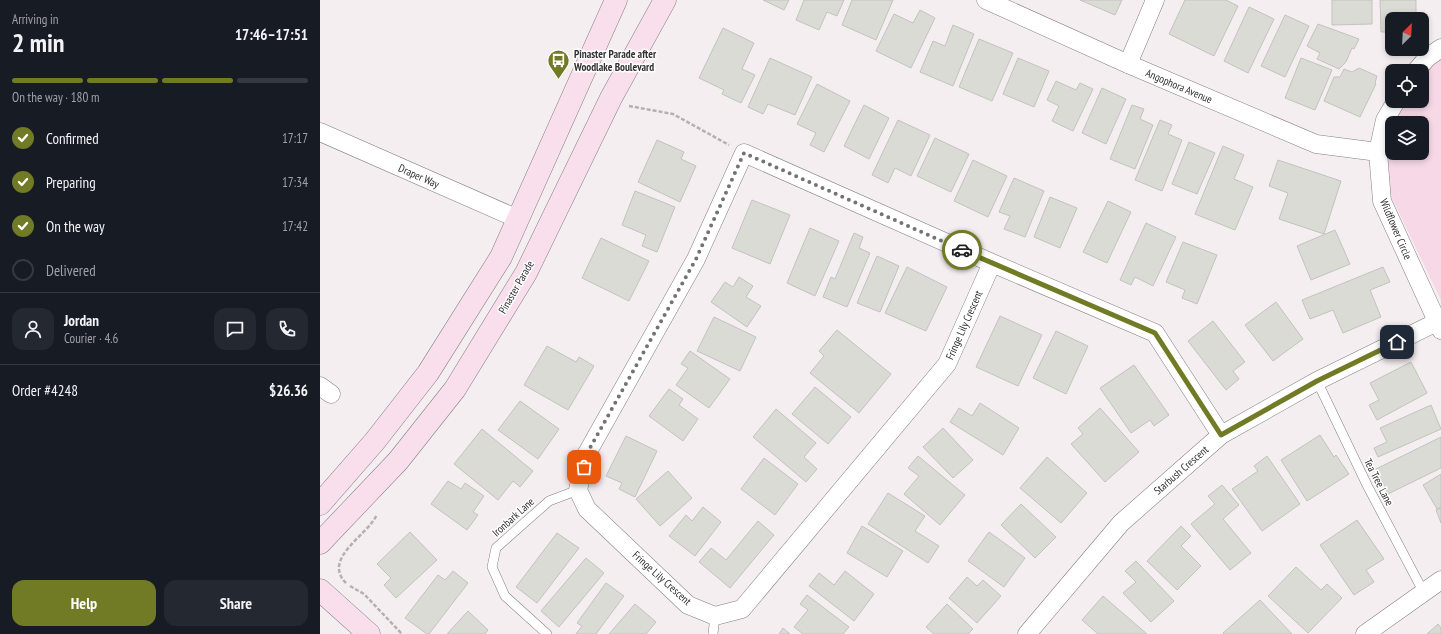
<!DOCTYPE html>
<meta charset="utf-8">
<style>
:root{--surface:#171b24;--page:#242831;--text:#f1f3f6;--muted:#9ea1a6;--line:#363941;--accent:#717a24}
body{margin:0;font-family:"PT Sans Narrow",sans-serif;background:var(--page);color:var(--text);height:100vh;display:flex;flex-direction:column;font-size:15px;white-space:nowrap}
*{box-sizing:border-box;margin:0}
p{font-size:13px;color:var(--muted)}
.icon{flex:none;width:22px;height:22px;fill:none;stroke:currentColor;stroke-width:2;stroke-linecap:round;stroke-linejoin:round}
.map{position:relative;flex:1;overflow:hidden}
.sheet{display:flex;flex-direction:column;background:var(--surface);width:320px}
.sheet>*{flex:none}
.needle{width:26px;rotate:24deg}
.tools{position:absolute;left:1065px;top:12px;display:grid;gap:8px}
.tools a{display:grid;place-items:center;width:44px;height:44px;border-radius:8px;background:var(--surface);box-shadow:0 2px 6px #0003;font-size:20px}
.pin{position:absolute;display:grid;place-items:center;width:34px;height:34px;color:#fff;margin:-17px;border-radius:8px;box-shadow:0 2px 6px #0006}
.courier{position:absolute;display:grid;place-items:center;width:40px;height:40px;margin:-20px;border:3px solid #717a24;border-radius:50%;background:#fff;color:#222;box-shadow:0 1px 5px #0007}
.summary em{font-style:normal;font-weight:700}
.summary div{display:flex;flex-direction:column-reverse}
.summary{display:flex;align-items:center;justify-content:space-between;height:68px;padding:0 12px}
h1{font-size:26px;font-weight:700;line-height:30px}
.bar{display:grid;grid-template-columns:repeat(4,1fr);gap:6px 4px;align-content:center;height:48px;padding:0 12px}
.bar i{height:5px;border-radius:3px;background:var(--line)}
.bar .current{background:var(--accent)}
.bar p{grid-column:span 4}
.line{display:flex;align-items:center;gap:10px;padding:0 12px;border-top:1px solid var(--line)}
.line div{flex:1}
.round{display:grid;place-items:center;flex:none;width:42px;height:42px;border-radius:12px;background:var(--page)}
ol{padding:0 12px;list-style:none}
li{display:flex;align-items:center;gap:12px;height:44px}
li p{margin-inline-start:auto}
li .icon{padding:4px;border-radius:50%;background:var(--accent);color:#fff;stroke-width:4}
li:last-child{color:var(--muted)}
li i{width:22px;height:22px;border:2px solid var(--line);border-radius:50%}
.primary-button{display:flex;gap:8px;margin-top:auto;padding:8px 12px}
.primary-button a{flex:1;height:46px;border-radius:12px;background:var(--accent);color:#fff;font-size:16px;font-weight:700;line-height:46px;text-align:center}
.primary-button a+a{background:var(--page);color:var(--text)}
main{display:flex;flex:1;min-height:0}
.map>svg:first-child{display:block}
.green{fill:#f7d8e6;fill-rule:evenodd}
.building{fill:#dadbd5;stroke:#c2c3be}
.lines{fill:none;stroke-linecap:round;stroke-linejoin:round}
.lane-casing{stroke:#857f81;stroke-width:10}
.street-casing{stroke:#857f81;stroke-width:19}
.secondary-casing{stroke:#857f81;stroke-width:23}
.path{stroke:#b5afb2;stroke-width:2.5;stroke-dasharray:4 2;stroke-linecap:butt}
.lane{stroke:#fff;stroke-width:9}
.street{stroke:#fff;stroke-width:18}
.secondary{stroke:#f9deec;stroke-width:22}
.done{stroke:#767274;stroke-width:4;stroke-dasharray:0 7.2}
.route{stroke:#717a24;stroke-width:5}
.labels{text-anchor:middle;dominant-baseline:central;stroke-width:3;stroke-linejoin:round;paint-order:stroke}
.poi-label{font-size:11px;font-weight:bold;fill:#323031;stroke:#fff;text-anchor:start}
.street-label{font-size:11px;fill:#323031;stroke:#fff}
</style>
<main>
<section class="sheet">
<div class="summary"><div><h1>2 min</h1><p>Arriving in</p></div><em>17:46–17:51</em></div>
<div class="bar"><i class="current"></i><i class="current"></i><i class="current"></i><i></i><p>On the way · 180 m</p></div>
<ol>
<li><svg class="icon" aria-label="check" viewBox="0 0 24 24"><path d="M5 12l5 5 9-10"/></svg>Confirmed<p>17:17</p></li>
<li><svg class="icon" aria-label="check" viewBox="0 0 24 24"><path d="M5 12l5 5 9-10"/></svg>Preparing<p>17:34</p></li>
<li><svg class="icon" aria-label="check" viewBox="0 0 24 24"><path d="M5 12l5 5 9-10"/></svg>On the way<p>17:42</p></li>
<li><i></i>Delivered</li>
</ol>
<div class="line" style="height:72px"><a class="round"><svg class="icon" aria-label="person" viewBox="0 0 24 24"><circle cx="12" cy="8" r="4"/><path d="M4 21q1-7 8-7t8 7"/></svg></a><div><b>Jordan</b><p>Courier · 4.6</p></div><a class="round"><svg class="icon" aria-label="chat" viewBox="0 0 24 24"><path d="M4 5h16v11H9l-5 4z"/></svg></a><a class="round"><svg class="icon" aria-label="phone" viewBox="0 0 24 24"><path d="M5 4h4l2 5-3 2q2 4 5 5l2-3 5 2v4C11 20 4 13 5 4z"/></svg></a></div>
<div class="line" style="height:52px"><div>Order #4248</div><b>$26.36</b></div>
<div class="primary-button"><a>Help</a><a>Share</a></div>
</section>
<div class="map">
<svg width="1121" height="634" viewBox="0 0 1121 634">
<rect width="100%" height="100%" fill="#f5eef1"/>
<!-- green -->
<path class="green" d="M1121 56V300L1070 194 1066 149 1073 117 1083 101H1102V73ZM1072 123H1102V153H1072Z"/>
<!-- building -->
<g class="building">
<polygon points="443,0 469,0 464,10"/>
<polygon points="484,0 524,0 517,16 507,12 499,30 476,20"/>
<polygon points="532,0 573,0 556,40 522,25"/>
<polygon points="760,0 802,0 795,15"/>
<polygon points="865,0 906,0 918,6 894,56 849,34"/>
<polygon points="1012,0 1052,0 1052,24 1012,25"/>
<polygon points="1060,0 1096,0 1096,19 1072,19 1072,32 1061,32"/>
<polygon points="929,7 954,19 928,73 904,61"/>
<polygon points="600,10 615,18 591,68 556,51 574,14 593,23"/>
<polygon points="965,15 989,26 965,77 941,66"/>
<polygon points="998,24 1039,39 1034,49 1032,48 1026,62 1019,69 997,59 1000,53 987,46"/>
<polygon points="633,25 654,34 633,86 600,72 613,41 625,46"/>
<polygon points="403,28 434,43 422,69 435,75 421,103 402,94 404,90 379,78"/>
<polygon points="659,39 693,53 672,101 639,87"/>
<polygon points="450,58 492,77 475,115 448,104 443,114 428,107"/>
<polygon points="698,58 729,71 714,107 683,94"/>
<polygon points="981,58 1012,70 995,110 965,98"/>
<polygon points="1039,68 1057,76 1055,83 1056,84 1040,117 1004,101 1014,77 1020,77 1024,69 1032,72"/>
<polygon points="736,81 756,90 760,83 773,89 753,131 732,121 739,106 727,100"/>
<polygon points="497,84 530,101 504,152 490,145 496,133 477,124"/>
<polygon points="782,88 806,99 786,144 762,133"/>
<polygon points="544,105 569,118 549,159 524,146"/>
<polygon points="812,105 824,109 820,119 833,125 815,169 790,159"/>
<polygon points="578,120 610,135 591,176 575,168 568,183 552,175"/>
<polygon points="840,120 852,125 848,134 862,140 842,191 815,180"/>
<polygon points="615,138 649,154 631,192 597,176"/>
<polygon points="337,140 364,152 361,159 376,166 360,202 318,182"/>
<polygon points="869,142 895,153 877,194 852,184"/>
<polygon points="903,146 924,155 914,179 933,187 915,230 875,214"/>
<polygon points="653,160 687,176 668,217 634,201"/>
<polygon points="958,160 1021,181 1004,234 959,219 968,193 949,186"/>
<polygon points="694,178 724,191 705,237 684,229 690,216 679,212"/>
<polygon points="315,191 355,207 337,252 322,246 326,235 302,225"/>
<polygon points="730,197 757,208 740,248 714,237"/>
<polygon points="432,200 470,215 450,264 412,248"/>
<polygon points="788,201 811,212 787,263 763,252"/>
<polygon points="826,223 856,237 833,286 815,277 811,285 800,280"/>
<polygon points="490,228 519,241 495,296 467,283"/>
<polygon points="1015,230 1030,264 991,280 977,246"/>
<polygon points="534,233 543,237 539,248 550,253 527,307 503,297 511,277 515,279"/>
<polygon points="281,238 329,261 309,301 262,278"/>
<polygon points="863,242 897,255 877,304 862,298 865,290 846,282"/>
<polygon points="557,256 579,266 560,312 537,303"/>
<polygon points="587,267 627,287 606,331 565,313"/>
<polygon points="1063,267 1070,282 1050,290 1061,317 1023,333 1013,310 990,319 982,300"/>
<polygon points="419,277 433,286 426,297 441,306 427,327 391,302 405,282 413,287"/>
<polygon points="956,302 983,339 953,361 925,325"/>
<polygon points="680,316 722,335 698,386 656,367"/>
<polygon points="394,317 436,337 420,371 377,351"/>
<polygon points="893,321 925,362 913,371 919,379 906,390 868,341"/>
<polygon points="517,330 571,374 539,413 490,373 504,356 499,351"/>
<polygon points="736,331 768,346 746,394 713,378"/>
<polygon points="227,346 256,362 259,357 274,366 248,410 204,385"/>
<polygon points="370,351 410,379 389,408 356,385 368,368 361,364"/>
<polygon points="1091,362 1107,393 1057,420 1049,405 1059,400 1050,383"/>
<polygon points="814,365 849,415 834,426 830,420 811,433 780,388"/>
<polygon points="495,387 531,417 508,444 472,414"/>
<polygon points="349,389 363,399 359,405 378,419 363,441 329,416"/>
<polygon points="200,401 239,429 218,459 178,430"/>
<polygon points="660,403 699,428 683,455 630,422 639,408 652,416"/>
<polygon points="1111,405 1121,429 1058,457 1054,448 1067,442 1060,428"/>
<polygon points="780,408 819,452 785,482 751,444 763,434 758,428"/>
<polygon points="456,409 496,443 484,457 497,469 486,482 433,437"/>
<polygon points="623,428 653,460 633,478 603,447"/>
<polygon points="162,429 213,471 200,487 193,481 178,500 134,464"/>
<polygon points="1000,435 1014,457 1016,455 1029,474 987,501 961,460"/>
<polygon points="306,436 337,451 315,497 299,489 302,483 286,476"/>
<polygon points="1121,437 1121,468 1068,494 1056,469"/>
<polygon points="598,456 645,495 620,525 584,494 599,476 588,468"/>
<polygon points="947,456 980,504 942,531 912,489 938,471 934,466"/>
<polygon points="727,457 767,493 741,523 700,488"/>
<polygon points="444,458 478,484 455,515 421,489"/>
<polygon points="348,471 372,498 340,526 316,499"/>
<polygon points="1121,474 1121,507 1117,509 1103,485"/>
<polygon points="128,481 141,489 145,483 164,496 153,512 158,515 147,530 111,504"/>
<polygon points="902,485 919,505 903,519 931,553 910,570 871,524 895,504 888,496"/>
<polygon points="568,493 605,516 595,531 619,546 608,563 548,524"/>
<polygon points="701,504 736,537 715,558 681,525"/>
<polygon points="383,507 401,522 375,556 349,536 366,515 372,521"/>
<polygon points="1121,508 1121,523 1116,510"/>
<polygon points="1037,520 1064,559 1046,570 1054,582 1034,595 1000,545"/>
<polygon points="438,521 454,535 410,588 379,562 391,548 406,560"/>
<polygon points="542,526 583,551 567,577 527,553"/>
<polygon points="861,526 871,536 861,546 881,566 857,590 827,561"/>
<polygon points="90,532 117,560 76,598 64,585 71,578 57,564"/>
<polygon points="669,532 705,558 684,587 648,561"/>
<polygon points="237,533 259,548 217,603 196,587"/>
<polygon points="266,558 284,573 239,627 221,611"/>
<polygon points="816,561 854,601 831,622 803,593 816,582 805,571"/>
<polygon points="976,567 1001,590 1007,584 1022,598 988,633 948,596"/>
<polygon points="133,571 148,583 109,634 107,634 85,618 118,575 125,580"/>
<polygon points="525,571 554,594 534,621 489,586 499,573 514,585"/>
<polygon points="647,577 657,586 663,580 681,596 657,623 629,598"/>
<polygon points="286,583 304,596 276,634 256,634 262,626 257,623"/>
<polygon points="487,595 529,627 523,634 483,634 474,627 488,610 480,604"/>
<polygon points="783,596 827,634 778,634 762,620"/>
<polygon points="940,600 972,634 904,634 903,633"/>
<polygon points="315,604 336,622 326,634 289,634"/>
<polygon points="627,604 653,629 648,634 614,634 606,627"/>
<polygon points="148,611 168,630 165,634 127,634"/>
<polygon points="1118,624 1121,628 1121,634 1107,634"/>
<polygon points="463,628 470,634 459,634"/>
</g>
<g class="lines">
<defs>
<g id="lane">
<polyline points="997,381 1048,487 1103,591"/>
<polyline points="227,634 185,596 172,567 176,548 229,501 258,490"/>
<polyline points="393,634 395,616"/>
</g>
<g id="street">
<polyline points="666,0 808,64 996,144 1058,152"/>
<polyline points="808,64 835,0"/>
<polyline points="1096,71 1107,58 1121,48"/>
<polyline points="1076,101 1065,120 1058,152 1062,201 1121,330"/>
<polyline points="0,132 198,219"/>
<polyline points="672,263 627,364 422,609 395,616 368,605 267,509 258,490 266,455 376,259 424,153 672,263 835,333 901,435"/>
<polyline points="0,386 11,394"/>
<polyline points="707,634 801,523 901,435 997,381 1117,322"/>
<polyline points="1045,634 1121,580"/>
</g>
<g id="secondary">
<polyline points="0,504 55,441 108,373 181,257 296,0"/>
<polyline points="0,543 78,461 135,389 206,273 291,98 345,0"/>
<polyline points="0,590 49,634"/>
</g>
</defs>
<!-- lane casing -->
<use href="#lane" class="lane-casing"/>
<!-- street casing -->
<use href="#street" class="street-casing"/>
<!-- secondary casing -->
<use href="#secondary" class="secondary-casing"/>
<!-- path -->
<g class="path">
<polyline points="309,106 353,114 409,145"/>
<path d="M26 583C1 558 50 534 57 514"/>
<polyline points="30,586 44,594 82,634"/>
</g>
<!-- lane -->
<use href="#lane" class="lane"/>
<!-- street -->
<use href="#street" class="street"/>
<!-- secondary -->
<use href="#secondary" class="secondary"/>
</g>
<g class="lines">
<!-- done -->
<polyline class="done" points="264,467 266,455 376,259 424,153 642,250"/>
<!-- route -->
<polyline class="route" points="642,250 835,333 901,435 997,381 1077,342"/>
</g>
<!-- icons -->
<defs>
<symbol id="bus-pin" viewBox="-11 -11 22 30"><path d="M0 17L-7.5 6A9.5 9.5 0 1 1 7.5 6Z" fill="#717a24" stroke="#fff"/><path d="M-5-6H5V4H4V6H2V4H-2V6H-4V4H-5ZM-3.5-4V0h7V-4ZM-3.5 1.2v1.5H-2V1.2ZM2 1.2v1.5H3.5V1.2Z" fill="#fff"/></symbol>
</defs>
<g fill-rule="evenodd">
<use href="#bus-pin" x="226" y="48" width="25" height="34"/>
</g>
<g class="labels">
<!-- poi labels -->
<g class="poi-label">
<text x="254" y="54">Pinaster Parade after<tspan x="254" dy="13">Woodlake Boulevard</tspan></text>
</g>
<!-- street labels -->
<g class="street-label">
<text transform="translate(859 86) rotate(23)">Angophora Avenue</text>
<text transform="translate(99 176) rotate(24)">Draper Way</text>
<text transform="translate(1076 229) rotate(67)">Wildflower Circle</text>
<text transform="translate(196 287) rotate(-60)">Pinaster Parade</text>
<text transform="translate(644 325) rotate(-66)">Fringe Lily Crescent</text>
<text transform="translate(861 470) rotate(-41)">Starbush Crescent</text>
<text transform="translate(1059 482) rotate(63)">Tea Tree Lane</text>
<text transform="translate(193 517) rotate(-42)">Ironbark Lane</text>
<text transform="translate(342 578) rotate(42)">Fringe Lily Crescent</text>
</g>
</g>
</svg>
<div class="tools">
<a><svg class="needle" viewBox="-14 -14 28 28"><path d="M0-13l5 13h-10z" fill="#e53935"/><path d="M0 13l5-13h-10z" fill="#9ea1a6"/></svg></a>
<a><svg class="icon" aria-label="locate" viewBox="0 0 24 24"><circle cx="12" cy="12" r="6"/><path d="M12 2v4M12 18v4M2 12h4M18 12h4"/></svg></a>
<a><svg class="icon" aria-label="layers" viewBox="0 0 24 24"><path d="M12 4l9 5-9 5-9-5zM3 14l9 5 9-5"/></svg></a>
</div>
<div class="pin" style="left:264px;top:467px;background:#ea580c"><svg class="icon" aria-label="bag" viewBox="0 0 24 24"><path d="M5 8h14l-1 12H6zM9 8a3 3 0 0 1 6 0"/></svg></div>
<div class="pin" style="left:1077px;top:342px;background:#1f2937"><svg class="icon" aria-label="home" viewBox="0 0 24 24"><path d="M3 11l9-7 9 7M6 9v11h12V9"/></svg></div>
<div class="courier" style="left:642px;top:250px"><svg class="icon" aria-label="car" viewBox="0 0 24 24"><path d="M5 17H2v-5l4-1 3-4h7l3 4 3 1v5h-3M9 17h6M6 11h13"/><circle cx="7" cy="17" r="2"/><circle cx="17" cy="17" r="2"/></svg></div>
</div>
</main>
